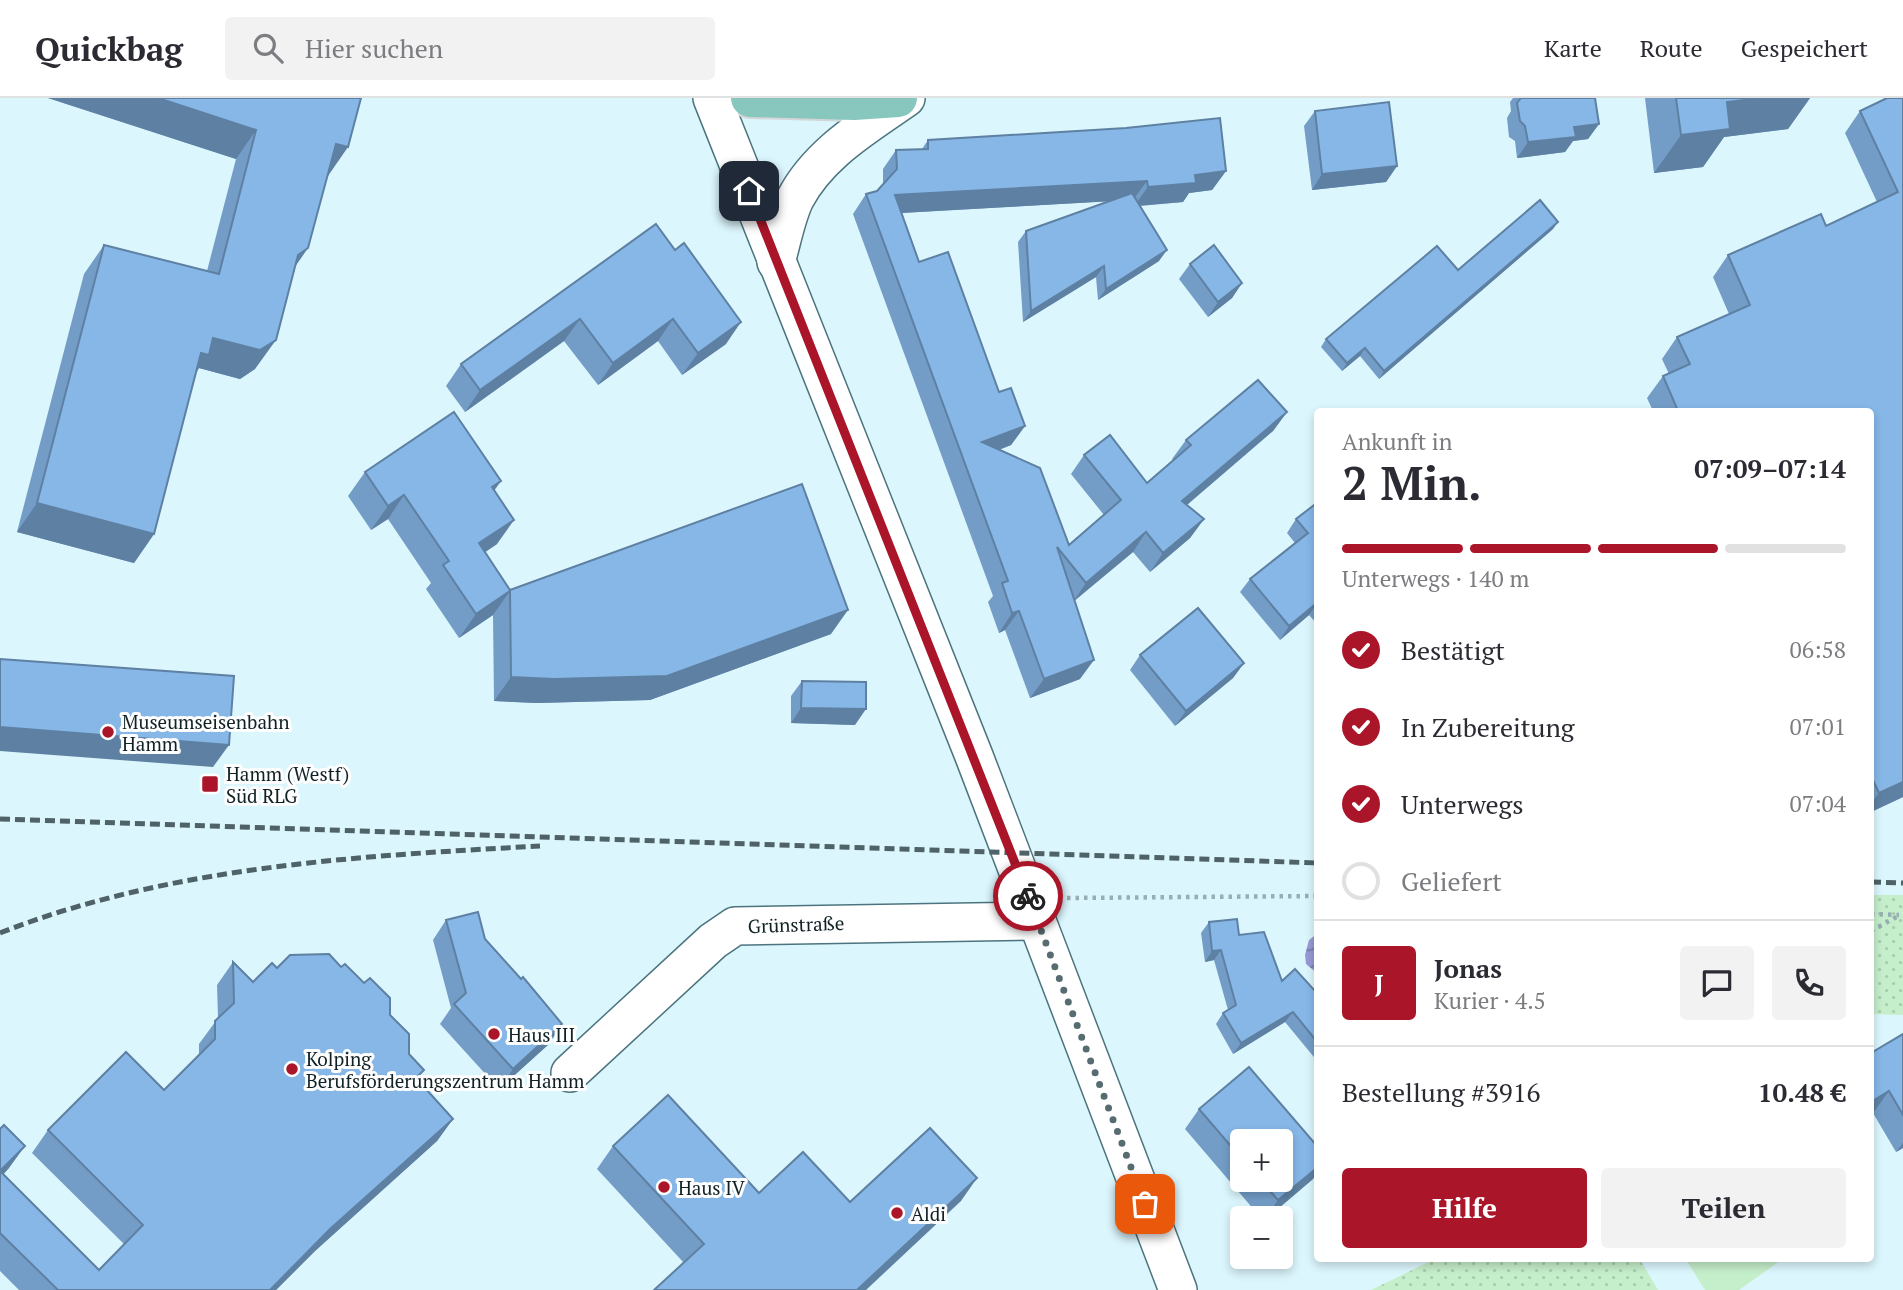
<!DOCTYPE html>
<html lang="de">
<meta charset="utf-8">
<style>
:root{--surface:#fff;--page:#f2f2f3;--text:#2b2b33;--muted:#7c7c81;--line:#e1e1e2;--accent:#aa1529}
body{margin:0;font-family:"PT Serif",serif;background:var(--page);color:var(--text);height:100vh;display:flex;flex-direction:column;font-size:26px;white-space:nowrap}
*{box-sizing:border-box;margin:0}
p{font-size:23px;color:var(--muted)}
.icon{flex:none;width:38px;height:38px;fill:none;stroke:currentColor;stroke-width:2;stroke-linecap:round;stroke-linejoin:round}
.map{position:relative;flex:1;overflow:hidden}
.details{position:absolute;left:1314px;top:310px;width:560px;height:854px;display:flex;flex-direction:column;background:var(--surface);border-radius:7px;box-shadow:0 4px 10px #0003}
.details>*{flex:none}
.controls{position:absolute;left:1230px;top:1031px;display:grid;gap:14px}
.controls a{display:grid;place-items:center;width:63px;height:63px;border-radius:7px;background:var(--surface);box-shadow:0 4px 10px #0003;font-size:35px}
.pin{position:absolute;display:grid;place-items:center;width:60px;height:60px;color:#fff;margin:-30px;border-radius:14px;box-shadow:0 4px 10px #0006}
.courier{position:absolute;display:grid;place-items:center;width:70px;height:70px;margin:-35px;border:5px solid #aa1529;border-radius:50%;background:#fff;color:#222;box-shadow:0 2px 9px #0007}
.overview em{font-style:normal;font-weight:700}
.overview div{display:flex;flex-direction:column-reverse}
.overview{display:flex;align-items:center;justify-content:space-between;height:119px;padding:0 28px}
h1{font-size:46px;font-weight:700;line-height:52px}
.bar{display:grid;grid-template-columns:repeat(4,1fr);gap:10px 7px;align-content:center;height:84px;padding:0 28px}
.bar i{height:9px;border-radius:5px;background:var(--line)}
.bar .on{background:var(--accent)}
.bar p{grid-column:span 4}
.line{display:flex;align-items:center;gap:18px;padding:0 28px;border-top:2px solid var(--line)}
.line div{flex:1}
.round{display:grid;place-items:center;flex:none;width:74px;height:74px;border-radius:7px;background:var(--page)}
ol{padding:0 28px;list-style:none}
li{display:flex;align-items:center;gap:21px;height:77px}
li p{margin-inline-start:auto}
li .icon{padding:7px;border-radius:50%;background:var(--accent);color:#fff;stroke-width:4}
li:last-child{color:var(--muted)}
li i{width:38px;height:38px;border:4px solid var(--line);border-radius:50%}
.action{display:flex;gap:14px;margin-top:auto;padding:14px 28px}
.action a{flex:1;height:80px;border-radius:7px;background:var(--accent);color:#fff;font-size:28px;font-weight:700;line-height:80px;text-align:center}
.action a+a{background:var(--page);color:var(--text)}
header{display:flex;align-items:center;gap:42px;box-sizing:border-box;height:98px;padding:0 35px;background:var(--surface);border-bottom:2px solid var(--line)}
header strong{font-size:33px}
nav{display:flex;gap:38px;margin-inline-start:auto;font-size:24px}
.search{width:490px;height:63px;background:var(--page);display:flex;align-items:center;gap:18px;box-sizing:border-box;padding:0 24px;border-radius:7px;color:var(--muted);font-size:26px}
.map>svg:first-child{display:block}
.grass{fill:url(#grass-dots)}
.garden{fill:#c5eeca}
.water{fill:url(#water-waves)}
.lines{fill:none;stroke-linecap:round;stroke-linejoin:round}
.minor-casing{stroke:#4c747e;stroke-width:40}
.primary-casing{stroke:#d4d7d8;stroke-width:42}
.path{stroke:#97aeb4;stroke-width:4.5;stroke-dasharray:3.5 5;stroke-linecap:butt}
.minor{stroke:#fff;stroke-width:37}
.primary{stroke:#87c7be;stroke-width:38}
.rail{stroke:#4e6267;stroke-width:5;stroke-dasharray:10 5;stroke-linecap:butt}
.wall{fill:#739dc7;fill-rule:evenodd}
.shaded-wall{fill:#5e80a2}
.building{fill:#86b7e7;stroke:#5e80a2;stroke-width:2}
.done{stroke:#576c71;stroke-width:7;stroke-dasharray:0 12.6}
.route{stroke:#aa1529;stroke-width:9}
.poi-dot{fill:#aa1529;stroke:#fefefe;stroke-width:2.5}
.labels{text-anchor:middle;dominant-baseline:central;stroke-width:6;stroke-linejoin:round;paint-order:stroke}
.poi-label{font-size:19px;fill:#102125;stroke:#fefefe;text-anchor:start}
.street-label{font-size:19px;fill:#102125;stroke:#fefefe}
</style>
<header>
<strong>Quickbag</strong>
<div class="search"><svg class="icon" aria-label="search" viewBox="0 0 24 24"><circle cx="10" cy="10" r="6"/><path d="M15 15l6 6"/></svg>Hier suchen</div>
<nav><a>Karte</a><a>Route</a><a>Gespeichert</a></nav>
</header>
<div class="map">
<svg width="1903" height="1192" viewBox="0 0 1903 1192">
<defs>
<pattern id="grass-dots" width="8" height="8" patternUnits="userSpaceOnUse" patternTransform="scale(1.75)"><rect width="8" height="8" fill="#c5eeca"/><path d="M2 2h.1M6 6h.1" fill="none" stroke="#a8ccad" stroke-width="1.8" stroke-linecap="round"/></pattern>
<pattern id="water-waves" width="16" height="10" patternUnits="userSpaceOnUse" patternTransform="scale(1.75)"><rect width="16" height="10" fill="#979ad6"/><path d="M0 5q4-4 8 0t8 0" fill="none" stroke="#7a7dad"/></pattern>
</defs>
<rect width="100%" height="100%" fill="#dcf6fd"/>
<!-- grass -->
<g class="grass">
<polygon points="1871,797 1903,797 1903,917 1871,916"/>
<polygon points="1437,1160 1639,1160 1658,1192 1371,1192"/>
</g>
<!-- garden -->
<polygon class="garden" points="1685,1160 1784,1160 1739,1192 1705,1192"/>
<!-- water -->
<polygon class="water" points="1318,835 1318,876 1306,866 1305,857 1309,842"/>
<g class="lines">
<defs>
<g id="minor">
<polyline points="712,0 974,658 1178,1192"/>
<path d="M776 164C782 144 786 120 795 101 819 55 865 29 906 0"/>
<polyline points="570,975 713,843 735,828 1037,823"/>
</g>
<polyline id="primary" points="750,0 854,3 898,0"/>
</defs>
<!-- minor casing -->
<use href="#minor" class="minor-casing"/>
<!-- primary casing -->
<use href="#primary" class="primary-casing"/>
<!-- path -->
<g class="path">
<polyline points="1067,800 1318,798"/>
<polyline points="1871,816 1899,817"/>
<polyline points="1871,833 1900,817"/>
</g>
<!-- minor -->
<use href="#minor" class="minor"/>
<!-- primary -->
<use href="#primary" class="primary"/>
<!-- rail -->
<g class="rail">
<polyline points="0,721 1318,765"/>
<polyline points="1871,784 1903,785"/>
<path d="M0 835C170 768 359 758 540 748"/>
</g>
</g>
<!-- wall -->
<g class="wall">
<polygon points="48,0 361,0 327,78 294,170 255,271 240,281 199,270 196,275 154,436 134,465 17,434 84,176 104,147 207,173 236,61"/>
<polygon points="1513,0 1595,0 1599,26 1588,41 1573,43 1565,54 1517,60 1515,43 1509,39 1507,20 1511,13 1510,4"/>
<polygon points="1645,0 1810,0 1788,31 1724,39 1703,69 1654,75"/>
<polygon points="1903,0 1903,699 1871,714 1871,313 1653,313 1647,300 1663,278 1669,276 1662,261 1677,239 1729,216 1713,179 1728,157 1826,128 1877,104 1845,35 1860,13"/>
<polygon points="1315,13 1397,68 1386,84 1312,92 1304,28"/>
<polygon points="928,42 1226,73 1212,92 1189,95 1183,104 1140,108 1159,163 1098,202 1096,179 1023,224 1018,144 1026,133 1110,103 902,115 919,164 999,294 1025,328 1011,347 999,352 1069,447 1104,417 1071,376 1084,357 1147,385 1173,362 1172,361 1186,342 1287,314 1273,333 1187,407 1204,421 1190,440 1150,474 1133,454 1075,502 1080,581 1030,600 1005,532 999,535 988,504 993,498 853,116 866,96 877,93 883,86 883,71 896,52 922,51"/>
<polygon points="656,126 726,246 682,277 658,243 598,287 564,243 465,314 446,288 461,266"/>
<polygon points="1553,131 1379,281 1360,258 1342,273 1321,249 1326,241"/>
<polygon points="1190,166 1242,185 1232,200 1208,219 1179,181"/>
<polygon points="365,374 494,393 497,446 485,454 510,492 831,536 650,602 537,605 494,603 493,517 459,540 426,491 431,485 388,421 371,432 348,398"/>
<polygon points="1318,404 1318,527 1309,517 1280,542 1240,494 1250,481 1295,445 1287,435 1296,421"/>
<polygon points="1140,557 1244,565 1233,580 1175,628 1130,572"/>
<polygon points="802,583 855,627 791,625 791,598"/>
<polygon points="446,822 485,841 562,926 549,946 499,991 440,926 451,910 433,842"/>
<polygon points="1209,824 1239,837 1282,883 1315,893 1318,891 1318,964 1285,924 1233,956 1216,926 1223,915 1228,912 1214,862 1205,864 1201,835"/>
<polygon points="233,864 253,884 277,870 390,917 409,956 417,982 453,1021 437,1043 315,1153 276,1192 19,1192 0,1173 0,1031 9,1070 3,1076 99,1172 124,1146 32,1055 48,1032 164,992 199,957 199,946 218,920 217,887"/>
<polygon points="1903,936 1903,1050 1896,1054 1873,1015"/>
<path d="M1199 1011 1313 1081 1267 1120H1261L1185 1031ZM1242 1043 1281 1082H1242Z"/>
<polygon points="613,1048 759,1095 850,1104 961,1103 684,1165 597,1071"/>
</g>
<!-- shaded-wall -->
<g class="shaded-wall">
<polygon points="48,0 158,0 256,32 236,61"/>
<polygon points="1760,0 1810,0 1788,31 1724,39 1703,69 1654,75 1681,37 1727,4"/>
<polygon points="1599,26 1588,41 1573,43 1565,54 1517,60 1528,44 1574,29"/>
<polygon points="336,46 348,49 328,78 315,75"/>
<polygon points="1397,68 1386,84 1312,92 1322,76"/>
<polygon points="1226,73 1212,92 1189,95 1183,104 1134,108 1148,89 1195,77"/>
<polygon points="1147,83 1133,102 882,116 895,97"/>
<polygon points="1558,124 1553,131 1379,281 1384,273"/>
<polygon points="308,150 288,179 298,157"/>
<polygon points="1167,152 1159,163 1098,202 1106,191"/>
<polygon points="1104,168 1096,179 1023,224 1031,213"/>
<polygon points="1242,185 1232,200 1208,219 1218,204"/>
<polygon points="580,221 564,243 465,314 480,292"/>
<polygon points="673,221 658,243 598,287 613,265"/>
<polygon points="741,224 726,246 682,277 698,255"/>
<polygon points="213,240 276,242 255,271 240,281 199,270 188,286 201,255"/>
<polygon points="1365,250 1360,258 1342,273 1347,265"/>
<polygon points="1287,314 1273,333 1168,423 1182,403"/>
<polygon points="1025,328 1011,347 969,363 982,344"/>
<polygon points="501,383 484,407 492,389"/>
<polygon points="404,397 388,421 371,432 388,408"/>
<polygon points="37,405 154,436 134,465 17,434"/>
<polygon points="1204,421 1190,440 1150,474 1163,455"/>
<polygon points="514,422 497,446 462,470 479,445"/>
<polygon points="1146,434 1133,454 1073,504 1086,485"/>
<polygon points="510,493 493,517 459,540 476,516"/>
<polygon points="1318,504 1309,517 1280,542 1289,528"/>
<polygon points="848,512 831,536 650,602 537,605 494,603 511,579"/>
<polygon points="1019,513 1005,532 999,535 1012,515"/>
<polygon points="1094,562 1080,581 1030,600 1044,581"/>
<polygon points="1244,565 1233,580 1175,628 1186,613"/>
<polygon points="801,610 866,611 855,627 791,625"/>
<polygon points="0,629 229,647 213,669 0,653"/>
<polygon points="1903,684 1903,699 1871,714 1871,706 1879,695"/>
<polygon points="1221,852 1214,862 1205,864 1212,853"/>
<polygon points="1293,914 1285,924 1233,956 1241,945"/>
<polygon points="562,926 549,946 499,991 513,971"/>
<polygon points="1889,993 1873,1015 1871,1017 1871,1004"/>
<polygon points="453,1021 437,1043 315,1153 276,1192 270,1192 330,1131"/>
<polygon points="1903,1045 1903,1050 1896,1054"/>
<polygon points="25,1048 9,1070 0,1080 0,1073"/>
<polygon points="1318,1069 1318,1074 1313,1081 1267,1120 1266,1120 1278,1102"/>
<polygon points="977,1080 961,1103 866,1192 857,1192"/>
</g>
<!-- building -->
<g class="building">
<polygon points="158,0 361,0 348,49 336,46 308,150 298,157 276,242 260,252 213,240 209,257 201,255 154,436 37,405 104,147 219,176 256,32"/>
<polygon points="1521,0 1595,0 1599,26 1574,29 1576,39 1528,44 1525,28 1520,23 1517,5"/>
<polygon points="1676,0 1760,0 1727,4 1730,31 1681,37"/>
<polygon points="1887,0 1903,0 1903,684 1879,695 1871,678 1871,313 1678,313 1663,278 1690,266 1677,239 1750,207 1728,157 1821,116 1826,128 1898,94 1860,13"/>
<polygon points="1389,4 1397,68 1322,76 1315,13"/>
<polygon points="1220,20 1226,73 1195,77 1196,85 1148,89 1147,83 895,97 919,164 948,154 999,294 1011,290 1025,328 982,344 1040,370 1069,447 1121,402 1084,357 1110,337 1147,385 1191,347 1186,342 1258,282 1287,314 1182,403 1204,421 1163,455 1146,434 1086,485 1057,449 1094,562 1044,581 1019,513 1012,515 1002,485 1008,483 866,96 877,93 897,71 896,52 928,51 928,42 1126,30"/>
<polygon points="1132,95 1167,152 1106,191 1104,168 1031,213 1026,133"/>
<polygon points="1540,102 1558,124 1384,273 1365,250 1347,265 1326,241 1437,148 1458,172"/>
<polygon points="656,126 675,152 684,145 741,224 698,255 673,221 613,265 580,221 480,292 461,266"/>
<polygon points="1214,147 1242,185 1218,204 1190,166"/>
<polygon points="454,314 501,383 492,389 514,422 479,445 510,492 802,386 848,512 667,578 554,581 511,579 510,493 476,516 443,467 449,463 404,397 388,408 365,374"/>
<polygon points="1318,404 1318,504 1289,528 1250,481 1308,435 1296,421"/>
<polygon points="1198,510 1244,565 1186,613 1140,557"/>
<polygon points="0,561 234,578 229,647 0,629"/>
<polygon points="802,583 866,584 866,611 801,610"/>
<polygon points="478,814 485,841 521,881 523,879 562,926 513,971 454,906 466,895 446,822"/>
<polygon points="1237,821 1239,837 1264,834 1282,883 1295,871 1315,893 1318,891 1318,945 1293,914 1241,945 1223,915 1236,907 1221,852 1212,853 1209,824"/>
<polygon points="329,856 341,869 345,866 364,885 370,880 390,900 390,917 409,936 409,956 424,972 416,980 453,1021 330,1131 270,1192 58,1192 0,1135 0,1073 99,1172 143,1127 48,1032 126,954 164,992 215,941 215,923 234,905 233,864 253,884 272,865 277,870 290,857"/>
<polygon points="1903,936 1903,1017 1889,993 1871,1004 1871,955"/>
<polygon points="1249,969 1318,1049 1318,1069 1278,1102 1260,1082 1281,1082 1281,1043 1242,1043 1242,1061 1199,1011"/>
<polygon points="668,997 759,1095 803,1054 850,1104 930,1030 977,1080 857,1192 654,1192 704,1146 613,1048"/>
<polygon points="4,1027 25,1048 0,1073 0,1031"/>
</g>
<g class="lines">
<!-- done -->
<polyline class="done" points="1028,798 1145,1106"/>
<!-- route -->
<polyline class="route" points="749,93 1028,798"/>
</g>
<!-- markers -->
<g class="poi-dot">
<circle cx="108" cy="634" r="7"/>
<rect x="201" y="677" width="18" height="18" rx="3.5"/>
<circle cx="494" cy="936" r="7"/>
<circle cx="292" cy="971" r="7"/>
<circle cx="664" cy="1089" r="7"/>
<circle cx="897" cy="1115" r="7"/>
</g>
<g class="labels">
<!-- poi labels -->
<g class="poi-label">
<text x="122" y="623">Museumseisenbahn<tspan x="122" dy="22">Hamm</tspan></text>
<text x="226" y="675">Hamm (Westf)<tspan x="226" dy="22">Süd RLG</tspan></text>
<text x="508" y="936">Haus III</text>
<text x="306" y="960">Kolping<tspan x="306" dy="22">Berufsförderungszentrum Hamm</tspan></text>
<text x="678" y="1089">Haus IV</text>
<text x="911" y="1115">Aldi</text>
</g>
<!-- street labels -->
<g class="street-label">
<text transform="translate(796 826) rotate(-2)">Grünstraße</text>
</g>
</g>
</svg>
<div class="controls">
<a>+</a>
<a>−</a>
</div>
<div class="pin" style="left:1145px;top:1106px;background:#ea580c"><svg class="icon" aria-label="bag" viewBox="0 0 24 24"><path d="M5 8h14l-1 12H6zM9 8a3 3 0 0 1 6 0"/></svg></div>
<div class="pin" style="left:749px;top:93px;background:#1f2937"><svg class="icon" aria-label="home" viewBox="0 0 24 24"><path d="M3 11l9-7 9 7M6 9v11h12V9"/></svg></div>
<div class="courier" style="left:1028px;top:798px"><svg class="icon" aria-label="bike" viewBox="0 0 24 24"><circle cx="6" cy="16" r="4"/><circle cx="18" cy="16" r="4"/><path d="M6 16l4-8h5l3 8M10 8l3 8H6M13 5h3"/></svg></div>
<section class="details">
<div class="overview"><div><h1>2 Min.</h1><p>Ankunft in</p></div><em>07:09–07:14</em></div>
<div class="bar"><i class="on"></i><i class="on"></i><i class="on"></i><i></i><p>Unterwegs · 140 m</p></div>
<ol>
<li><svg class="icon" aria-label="check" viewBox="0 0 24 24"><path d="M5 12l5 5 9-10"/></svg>Bestätigt<p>06:58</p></li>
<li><svg class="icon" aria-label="check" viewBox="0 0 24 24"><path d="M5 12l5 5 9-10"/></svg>In Zubereitung<p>07:01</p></li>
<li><svg class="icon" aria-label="check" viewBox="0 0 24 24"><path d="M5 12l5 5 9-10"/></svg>Unterwegs<p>07:04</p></li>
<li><i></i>Geliefert</li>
</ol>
<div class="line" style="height:126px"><b class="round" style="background:var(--accent);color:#fff">J</b><div><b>Jonas</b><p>Kurier · 4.5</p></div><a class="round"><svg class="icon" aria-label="chat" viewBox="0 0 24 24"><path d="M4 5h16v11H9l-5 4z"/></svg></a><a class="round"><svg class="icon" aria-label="phone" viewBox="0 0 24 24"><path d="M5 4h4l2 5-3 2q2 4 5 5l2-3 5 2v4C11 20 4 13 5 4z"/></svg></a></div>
<div class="line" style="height:91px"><div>Bestellung #3916</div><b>10.48 €</b></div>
<div class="action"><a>Hilfe</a><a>Teilen</a></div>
</section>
</div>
